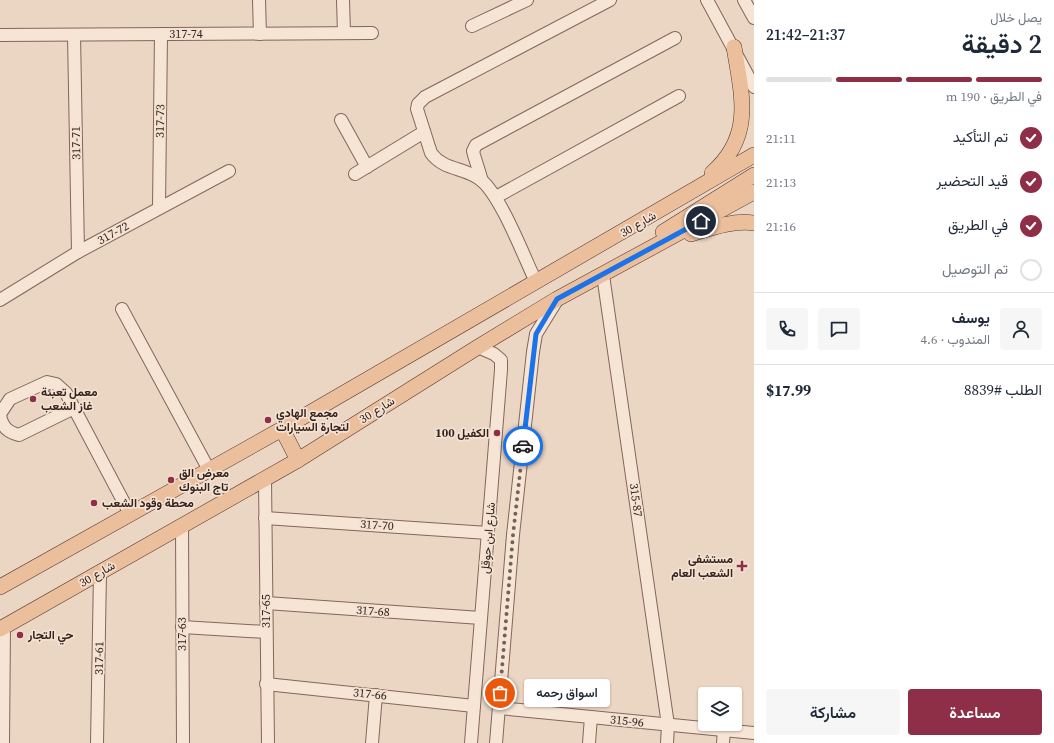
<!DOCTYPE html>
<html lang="ar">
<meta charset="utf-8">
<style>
:root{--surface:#fff;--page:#f6f6f7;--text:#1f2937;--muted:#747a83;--line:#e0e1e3;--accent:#8f2e47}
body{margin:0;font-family:"Source Serif 4",Vazirmatn,serif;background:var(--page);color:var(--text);direction:rtl;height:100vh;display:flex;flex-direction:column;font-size:15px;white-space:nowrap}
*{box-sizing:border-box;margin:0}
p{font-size:13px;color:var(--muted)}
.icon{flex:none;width:22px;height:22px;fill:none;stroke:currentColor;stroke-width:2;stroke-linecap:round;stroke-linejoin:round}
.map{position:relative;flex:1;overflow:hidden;direction:ltr}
.details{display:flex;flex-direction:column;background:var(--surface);width:300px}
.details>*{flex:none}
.fabs{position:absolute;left:698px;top:687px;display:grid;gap:8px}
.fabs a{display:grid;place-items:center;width:44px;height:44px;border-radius:4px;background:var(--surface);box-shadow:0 1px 3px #0004;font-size:20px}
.pin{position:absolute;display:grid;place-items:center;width:34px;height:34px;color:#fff;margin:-17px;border:2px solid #fff;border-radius:50%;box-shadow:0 1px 4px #0007}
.courier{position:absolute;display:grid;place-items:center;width:40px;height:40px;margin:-20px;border:3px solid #1a73e8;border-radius:50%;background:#fff;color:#222;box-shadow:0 1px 5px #0007}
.bubble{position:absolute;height:28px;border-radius:4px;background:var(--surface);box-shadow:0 1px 3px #0004;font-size:13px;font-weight:600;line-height:28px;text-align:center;direction:rtl}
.overview em{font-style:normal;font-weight:600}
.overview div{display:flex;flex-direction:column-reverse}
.overview{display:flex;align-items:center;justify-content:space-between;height:68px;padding:0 12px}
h1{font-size:26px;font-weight:600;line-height:30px}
.bar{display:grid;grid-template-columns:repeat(4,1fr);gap:6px 4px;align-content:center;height:48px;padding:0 12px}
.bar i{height:5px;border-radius:3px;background:var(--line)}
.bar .active{background:var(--accent)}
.bar p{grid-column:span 4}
.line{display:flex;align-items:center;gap:10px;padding:0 12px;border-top:1px solid var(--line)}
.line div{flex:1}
.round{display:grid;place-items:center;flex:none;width:42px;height:42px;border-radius:4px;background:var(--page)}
ol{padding:0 12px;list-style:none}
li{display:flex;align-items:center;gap:12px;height:44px}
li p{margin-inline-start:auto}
li .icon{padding:4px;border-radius:50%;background:var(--accent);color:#fff;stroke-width:4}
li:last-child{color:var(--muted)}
li i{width:22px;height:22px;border:2px solid var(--line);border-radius:50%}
.button{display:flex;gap:8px;margin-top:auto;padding:8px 12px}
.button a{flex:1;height:46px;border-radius:4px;background:var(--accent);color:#fff;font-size:16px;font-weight:600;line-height:46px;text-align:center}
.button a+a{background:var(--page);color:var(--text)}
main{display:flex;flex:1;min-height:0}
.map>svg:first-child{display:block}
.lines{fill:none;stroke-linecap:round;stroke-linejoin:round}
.minor-casing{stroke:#84665b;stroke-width:14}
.major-casing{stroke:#52362f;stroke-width:16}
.minor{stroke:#f6e4d5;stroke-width:12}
.major{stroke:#ecbf9c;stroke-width:15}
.done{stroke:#756158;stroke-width:4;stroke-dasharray:0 7.2}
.route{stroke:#1a73e8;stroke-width:5}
.poi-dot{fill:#8f2e47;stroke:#f3e1d2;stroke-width:1.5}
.labels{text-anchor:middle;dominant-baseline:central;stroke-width:3.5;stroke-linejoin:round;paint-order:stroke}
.street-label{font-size:12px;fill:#35231e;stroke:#f3e1d2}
.poi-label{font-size:12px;font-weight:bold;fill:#35231e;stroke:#f3e1d2;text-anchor:start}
</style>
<main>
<section class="details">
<div class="overview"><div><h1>2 دقيقة</h1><p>يصل خلال</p></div><em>21:37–21:42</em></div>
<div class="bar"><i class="active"></i><i class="active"></i><i class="active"></i><i></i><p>في الطريق · 190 m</p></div>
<ol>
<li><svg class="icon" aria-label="check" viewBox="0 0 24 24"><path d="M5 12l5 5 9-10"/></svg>تم التأكيد<p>21:11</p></li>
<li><svg class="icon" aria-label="check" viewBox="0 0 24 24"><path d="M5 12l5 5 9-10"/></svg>قيد التحضير<p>21:13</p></li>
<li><svg class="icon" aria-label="check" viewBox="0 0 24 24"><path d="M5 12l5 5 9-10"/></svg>في الطريق<p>21:16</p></li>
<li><i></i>تم التوصيل</li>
</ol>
<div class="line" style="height:72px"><a class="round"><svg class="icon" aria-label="person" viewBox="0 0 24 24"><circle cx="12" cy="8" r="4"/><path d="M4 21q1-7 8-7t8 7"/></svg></a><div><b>يوسف</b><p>المندوب · 4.6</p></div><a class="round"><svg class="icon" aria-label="chat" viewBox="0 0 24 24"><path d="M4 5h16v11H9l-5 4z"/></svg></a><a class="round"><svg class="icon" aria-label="phone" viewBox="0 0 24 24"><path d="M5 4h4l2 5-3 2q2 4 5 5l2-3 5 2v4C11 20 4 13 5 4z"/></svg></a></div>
<div class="line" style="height:52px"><div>الطلب #8839</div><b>$17.99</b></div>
<div class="button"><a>مساعدة</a><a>مشاركة</a></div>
</section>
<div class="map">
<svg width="754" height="743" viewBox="0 0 754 743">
<rect width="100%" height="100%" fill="#ebd5c3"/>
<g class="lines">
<defs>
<g id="minor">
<polyline points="259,0 260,34"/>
<polyline points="343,0 344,33"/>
<polyline points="707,0 754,87"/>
<polyline points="744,0 754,18"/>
<polyline points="472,26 527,0"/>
<polyline points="0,35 372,33"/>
<polyline points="74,35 78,252"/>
<polyline points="341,120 367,167"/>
<polyline points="355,174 424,132"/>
<polyline points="482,181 474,155 473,151 476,145 675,38"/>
<polyline points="496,197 679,96"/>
<polyline points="159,207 161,34"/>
<polyline points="603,275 668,725 667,743"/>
<path d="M536 282C524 257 501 196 481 180 465 167 444 171 431 153L417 109 418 104 425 97 610 0"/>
<polyline points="0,300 78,252 229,171"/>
<polyline points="122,309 209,470"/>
<polyline points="0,414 10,399 47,382 56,384 66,393 130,514"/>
<path d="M0 416C3 428 8 432 19 435L74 408"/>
<polyline points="265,479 268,743"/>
<polyline points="265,518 488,533"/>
<polyline points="182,526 183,743"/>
<polyline points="266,603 481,618"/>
<polyline points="182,627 266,632"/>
<polyline points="266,684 474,706"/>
<polyline points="499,708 754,733"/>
<polyline points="3,743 4,627"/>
<polyline points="97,743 100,573"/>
<polyline points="372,743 376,695"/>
<polyline points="471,743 501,370 501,360 494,354 478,347"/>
<polyline points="496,743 513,535 533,352 536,334 557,300"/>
<polyline points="589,743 591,717"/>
<polyline points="723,743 724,730"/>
</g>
<g id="major">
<path d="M712 173C754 136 742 96 734 47"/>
<polyline points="663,232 754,175"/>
<path d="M691 234C711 228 733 220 754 223"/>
<polyline points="282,429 298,460"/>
<polyline points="0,587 282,429 754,155"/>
<polyline points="0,629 298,460 478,347 557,299 754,192"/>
</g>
</defs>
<!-- minor casing -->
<use href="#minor" class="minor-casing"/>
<!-- major casing -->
<use href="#major" class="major-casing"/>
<!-- minor -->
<use href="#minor" class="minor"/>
<!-- major -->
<use href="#major" class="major"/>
</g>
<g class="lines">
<!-- done -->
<polyline class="done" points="500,693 513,535 523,446"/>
<!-- route -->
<polyline class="route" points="523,446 536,334 557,299 701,221"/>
</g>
<!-- markers -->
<g class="poi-dot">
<circle cx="33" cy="399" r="4"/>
<circle cx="268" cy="420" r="4"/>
<circle cx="497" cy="433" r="4"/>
<circle cx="171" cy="480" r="4"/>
<circle cx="94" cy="503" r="4"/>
<path d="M740 560h4v4h4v4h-4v4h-4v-4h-4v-4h4z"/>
<circle cx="20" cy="635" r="4"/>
</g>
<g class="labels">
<!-- street labels -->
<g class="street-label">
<text x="186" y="34">317-74</text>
<text transform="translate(160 121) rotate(-89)">317-73</text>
<text transform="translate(76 143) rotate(-91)">317-71</text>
<text transform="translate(638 224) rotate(-30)">شارع 30</text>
<text transform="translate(113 233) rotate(-29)">317-72</text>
<text transform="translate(377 410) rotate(-32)">شارع 30</text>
<text transform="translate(636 500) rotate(82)">315-87</text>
<text transform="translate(377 525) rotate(4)">317-70</text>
<text transform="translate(488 538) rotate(-85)">شارع ابن حوقل</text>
<text transform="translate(97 574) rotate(-30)">شارع 30</text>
<text transform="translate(266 611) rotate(-90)">317-65</text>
<text transform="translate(373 611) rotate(4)">317-68</text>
<text transform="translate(182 634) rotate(-90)">317-63</text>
<text transform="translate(99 658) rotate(-89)">317-61</text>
<text transform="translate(370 694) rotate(6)">317-66</text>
<text transform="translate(627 721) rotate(6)">315-96</text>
</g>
<!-- poi labels -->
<g class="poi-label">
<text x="41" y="392">معمل تعبئة<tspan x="41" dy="14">غاز الشعب</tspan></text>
<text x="276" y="413">مجمع الهادي<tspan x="276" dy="14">لتجارة السيارات</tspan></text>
<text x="489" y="433" text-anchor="end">الكفيل 100</text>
<text x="179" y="473">معرض الق<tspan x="179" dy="14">تاج البنوك</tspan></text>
<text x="102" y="503">محطة وقود الشعب</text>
<text x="733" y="559" text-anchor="end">مستشفى<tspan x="733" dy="14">الشعب العام</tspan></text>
<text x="28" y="635">حي التجار</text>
</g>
</g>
</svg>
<div class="fabs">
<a><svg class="icon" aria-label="layers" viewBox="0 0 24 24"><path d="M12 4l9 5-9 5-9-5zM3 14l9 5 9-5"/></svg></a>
</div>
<div class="pin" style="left:500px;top:693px;background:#ea580c"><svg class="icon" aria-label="bag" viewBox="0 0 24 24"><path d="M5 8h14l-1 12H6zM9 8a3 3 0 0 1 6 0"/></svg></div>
<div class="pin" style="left:701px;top:221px;background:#1f2937"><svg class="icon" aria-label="home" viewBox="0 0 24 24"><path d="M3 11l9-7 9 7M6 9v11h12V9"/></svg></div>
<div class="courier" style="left:523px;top:446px"><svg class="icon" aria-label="car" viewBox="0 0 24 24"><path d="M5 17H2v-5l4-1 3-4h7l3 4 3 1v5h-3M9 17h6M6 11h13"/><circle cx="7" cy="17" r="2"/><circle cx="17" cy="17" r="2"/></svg></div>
<div class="bubble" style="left:524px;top:679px;width:86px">اسواق رحمه</div>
</div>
</main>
